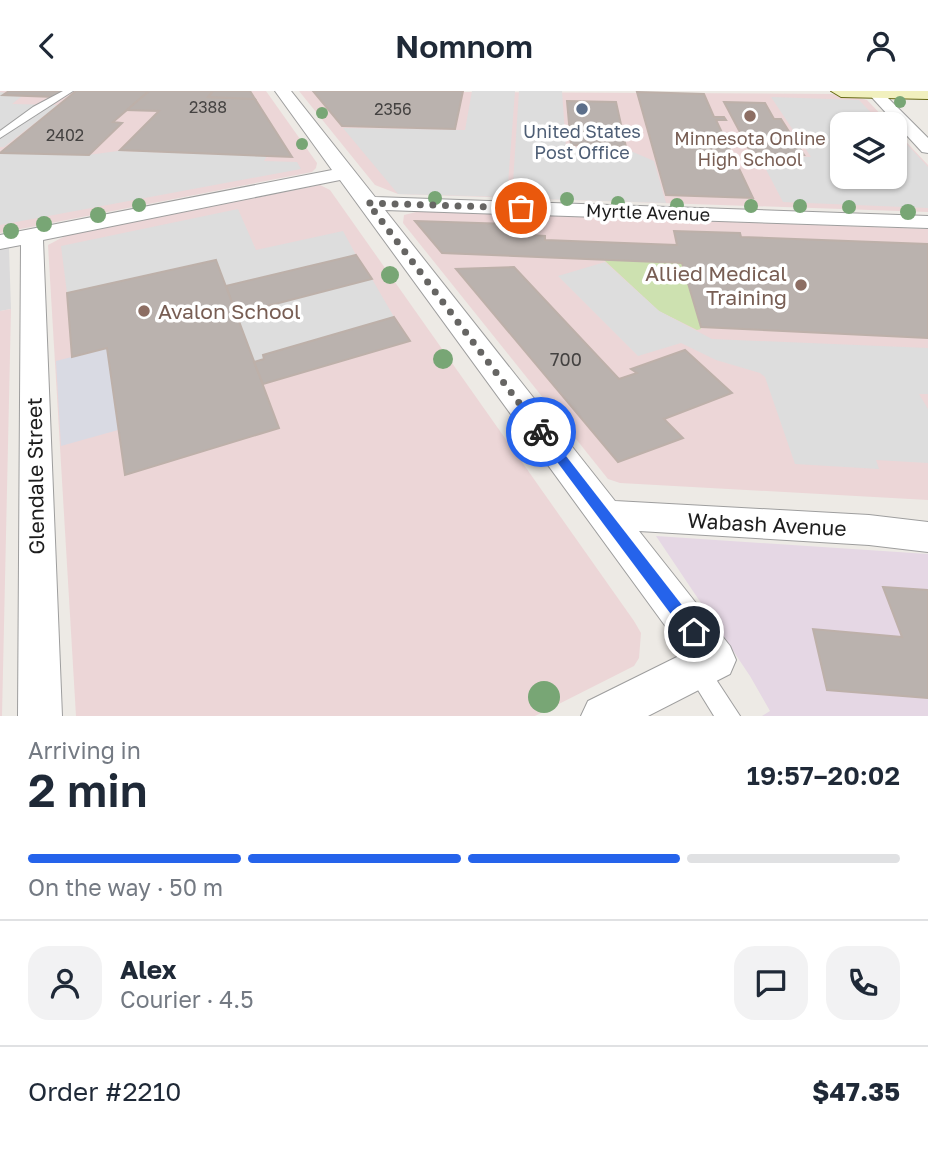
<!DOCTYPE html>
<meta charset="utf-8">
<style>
:root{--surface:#fff;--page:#f2f2f3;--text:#1f2937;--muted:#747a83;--line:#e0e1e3;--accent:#2563eb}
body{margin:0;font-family:"Golos Text",sans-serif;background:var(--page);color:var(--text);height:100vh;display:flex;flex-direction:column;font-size:26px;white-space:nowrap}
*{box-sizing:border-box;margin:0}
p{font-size:23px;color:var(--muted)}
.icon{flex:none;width:38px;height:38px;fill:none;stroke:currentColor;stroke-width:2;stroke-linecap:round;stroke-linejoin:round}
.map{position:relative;height:625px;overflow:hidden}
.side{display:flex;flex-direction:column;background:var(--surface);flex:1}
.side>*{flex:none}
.fabs{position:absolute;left:830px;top:21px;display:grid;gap:14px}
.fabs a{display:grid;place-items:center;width:77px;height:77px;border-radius:14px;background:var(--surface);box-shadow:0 2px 5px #0004;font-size:35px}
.pin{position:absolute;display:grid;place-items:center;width:60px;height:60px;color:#fff;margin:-30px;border:4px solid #fff;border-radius:50%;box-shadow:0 2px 7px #0007}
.courier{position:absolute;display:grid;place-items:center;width:70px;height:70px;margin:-35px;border:5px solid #2563eb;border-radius:50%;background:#fff;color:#222;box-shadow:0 2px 9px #0007}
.head em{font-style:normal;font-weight:600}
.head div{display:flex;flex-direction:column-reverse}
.head{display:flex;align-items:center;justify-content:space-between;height:119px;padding:0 28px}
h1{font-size:46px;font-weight:600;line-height:52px}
.bar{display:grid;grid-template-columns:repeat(4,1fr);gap:10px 7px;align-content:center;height:84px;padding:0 28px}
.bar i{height:9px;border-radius:5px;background:var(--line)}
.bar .on{background:var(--accent)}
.bar p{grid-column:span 4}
.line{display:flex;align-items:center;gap:18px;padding:0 28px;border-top:2px solid var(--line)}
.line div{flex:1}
.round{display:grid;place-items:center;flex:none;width:74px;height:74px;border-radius:21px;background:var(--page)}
header{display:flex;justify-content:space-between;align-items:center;height:91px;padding:0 28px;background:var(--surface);font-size:32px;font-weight:600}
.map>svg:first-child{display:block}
.residential{fill:#dbdadb}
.commercial{fill:#ecd6d7}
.industrial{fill:#e5d7e4}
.grass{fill:#cde1b0}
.parking{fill:#ddd}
.plaza{fill:#d9dae3}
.building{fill:#bab2ae;stroke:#bdb0a9;stroke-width:2}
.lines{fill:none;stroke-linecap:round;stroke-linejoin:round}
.service-casing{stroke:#9e9e9e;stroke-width:2}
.minor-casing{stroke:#9e9e9e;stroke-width:2}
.secondary-casing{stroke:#656712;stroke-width:2}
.service{fill:#fff;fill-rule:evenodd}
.minor{fill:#fff;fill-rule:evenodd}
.secondary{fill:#f1f0be;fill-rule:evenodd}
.tree{fill:#78a675}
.route{fill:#2563eb}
.done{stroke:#666563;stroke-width:7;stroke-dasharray:0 12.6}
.service-dot{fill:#5c6f8a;stroke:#fff;stroke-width:2.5}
.education-dot{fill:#8d6e63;stroke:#fff;stroke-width:2.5}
.labels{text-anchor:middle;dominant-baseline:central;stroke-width:7;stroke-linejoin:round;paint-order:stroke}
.far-number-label{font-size:16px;fill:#444241}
.far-service-label{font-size:18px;fill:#4e5e75;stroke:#fff}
.far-education-label{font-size:18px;fill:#785e54;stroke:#fff}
.far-street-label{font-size:18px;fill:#1d1d1d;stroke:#fff}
.number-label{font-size:18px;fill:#444241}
.education-label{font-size:21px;fill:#785e54;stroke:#fff;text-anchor:end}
.street-label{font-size:21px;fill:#1d1d1d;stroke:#fff}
</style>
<header><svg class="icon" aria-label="back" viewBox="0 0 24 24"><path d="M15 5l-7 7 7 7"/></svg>Nomnom<svg class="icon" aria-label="person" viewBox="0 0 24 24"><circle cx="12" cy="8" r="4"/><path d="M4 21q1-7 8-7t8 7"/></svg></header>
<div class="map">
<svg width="928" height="625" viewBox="0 0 928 625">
<rect width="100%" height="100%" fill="#edeae5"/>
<!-- residential -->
<polygon class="residential" points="9,157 11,218 0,220 0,158"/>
<!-- commercial -->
<g class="commercial">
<polygon points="0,0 266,0 317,72 316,77 312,81 0,142"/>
<polygon points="299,0 843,3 867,9 890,33 842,33 842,86 894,86 894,38 928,74 928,121 398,103 375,94"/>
<polygon points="320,94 330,99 634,530 641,542 639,567 634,575 535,625 76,625 48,154 65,145"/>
<polygon points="420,120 928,138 928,409 620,392 608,388 403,132 404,124"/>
<polygon points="11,218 2,625 0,625 0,220"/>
</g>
<!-- industrial -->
<polygon class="industrial" points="656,445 928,463 928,625 762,625 770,620 750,585"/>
<!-- grass -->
<polygon class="grass" points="604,169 682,172 701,238 697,239 659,220"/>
<!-- parking -->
<g class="parking">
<polygon points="472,0 515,0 507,106 398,103 343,37 465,39"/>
<polygon points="519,0 562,0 566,57 626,58 654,70 666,112 512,107"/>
<polygon points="0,1 22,5 12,13 58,14 4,56 0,56"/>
<polygon points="771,6 859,9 882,33 842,33 842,86 894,86 894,46 902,48 928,76 928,117 783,111 759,65 811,66"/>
<polygon points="118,60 267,65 264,70 297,71 301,78 0,134 0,61 88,64"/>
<polygon points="238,118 256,159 343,140 356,164 226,195 216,169 67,202 61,155"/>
<polygon points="605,171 659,220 712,248 928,257 928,303 919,303 928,318 928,372 876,369 879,378 795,373 765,286 760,282 716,269 681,252 638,265 558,185"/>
<polygon points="372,188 394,226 263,264 264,268 254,271 236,223"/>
</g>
<!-- plaza -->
<polygon class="plaza" points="107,257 118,339 61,355 56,270"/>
<!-- building -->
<g class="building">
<polygon points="9,0 63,0 55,6 3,4"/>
<polygon points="76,0 149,0 113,31 122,32 89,64 0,62"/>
<polygon points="149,0 213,0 208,6 255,8 292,66 120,59 159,20 127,19"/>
<polygon points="213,0 250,0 255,8 208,6"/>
<polygon points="313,0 463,0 455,38 342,35"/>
<polygon points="637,1 704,3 714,26 724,26 726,29 716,29 753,107 666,104"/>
<polygon points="567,10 616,11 626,56 571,54"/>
<polygon points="724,11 765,12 774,28 781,28 804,64 751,62"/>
<polygon points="415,130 513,133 513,143 545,145 545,149 677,154 674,140 740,142 741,146 928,153 928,247 701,236 682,172 442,162"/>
<polygon points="356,164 372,188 236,223 226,195"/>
<polygon points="216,169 279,337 125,384 107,257 72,266 67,202"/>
<polygon points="514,176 619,288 637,282 631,278 685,259 732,302 664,328 683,347 618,371 456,178"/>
<polygon points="394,226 410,250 263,293 254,271 264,268 263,264"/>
<polygon points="883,496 928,499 928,607 827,599 813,538 902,546"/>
</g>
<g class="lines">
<defs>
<g id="service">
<polygon points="63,0 73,0 0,47 0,40 33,16"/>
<polygon points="696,567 704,570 740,625 714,625 685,578 688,570"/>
</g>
<g id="minor">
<polygon points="275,0 291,0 375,106 928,125 928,137 385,119 615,410 869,424 928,431 928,461 869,454 639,440 730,555 736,569 730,583 648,625 581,625 588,610 685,562 340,89 43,149 62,625 18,625 21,154 0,158 0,144 332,79"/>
<polygon points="866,0 881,0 928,47 928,62 922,61"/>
</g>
<polygon id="secondary" points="831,0 928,0 928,8 841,6"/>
</defs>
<!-- service casing -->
<use href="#service" class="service-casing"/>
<!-- minor casing -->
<use href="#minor" class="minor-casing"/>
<!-- secondary casing -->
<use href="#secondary" class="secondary-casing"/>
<!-- service -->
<use href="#service" class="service"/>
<!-- minor -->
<use href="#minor" class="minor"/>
<!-- secondary -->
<use href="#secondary" class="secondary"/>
</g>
<!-- trees -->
<g class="tree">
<circle cx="900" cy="11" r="6"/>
<circle cx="322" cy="22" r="6"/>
<circle cx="302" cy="53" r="6"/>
<circle cx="435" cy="107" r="7"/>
<circle cx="567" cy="108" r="7"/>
<circle cx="618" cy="112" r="7"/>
<circle cx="139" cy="114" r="7"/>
<circle cx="677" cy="114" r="7"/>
<circle cx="751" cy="115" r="7"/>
<circle cx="800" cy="115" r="7"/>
<circle cx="849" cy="116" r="7"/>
<circle cx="908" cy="121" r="8"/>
<circle cx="98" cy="124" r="8"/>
<circle cx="44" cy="133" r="8"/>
<circle cx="11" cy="140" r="8"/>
<circle cx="390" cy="184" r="9"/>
<circle cx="443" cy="268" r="10"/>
<circle cx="544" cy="606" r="16"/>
</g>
<!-- route -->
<polygon class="route" points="541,336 545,338 699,536 699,546 688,546 537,344 537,338"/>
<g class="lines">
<!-- done -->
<polyline class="done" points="521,117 368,112 541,341"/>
</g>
<!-- markers -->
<circle class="service-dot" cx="582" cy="18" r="7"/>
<g class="education-dot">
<circle cx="750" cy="25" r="7"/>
<circle cx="801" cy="194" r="7"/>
<circle cx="144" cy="220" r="7"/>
</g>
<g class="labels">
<!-- far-number labels -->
<g class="far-number-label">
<text x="208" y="16">2388</text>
<text x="393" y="18">2356</text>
<text x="65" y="44">2402</text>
</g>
<!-- far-service labels -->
<g class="far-service-label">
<text x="582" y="40">United States<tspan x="582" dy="21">Post Office</tspan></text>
</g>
<!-- far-education labels -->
<g class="far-education-label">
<text x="750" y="47">Minnesota Online<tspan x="750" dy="21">High School</tspan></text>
</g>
<!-- far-street labels -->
<g class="far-street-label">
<text transform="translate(648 121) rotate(2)">Myrtle Avenue</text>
</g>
<!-- number labels -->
<g class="number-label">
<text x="566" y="268">700</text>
</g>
<!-- education labels -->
<g class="education-label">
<text x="787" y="182">Allied Medical<tspan x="787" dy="24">Training</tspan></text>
<text x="158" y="220" text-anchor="start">Avalon School</text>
</g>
<!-- street labels -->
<g class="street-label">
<text transform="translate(35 385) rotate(-91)">Glendale Street</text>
<text transform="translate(767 433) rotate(3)">Wabash Avenue</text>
</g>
</g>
</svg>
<div class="fabs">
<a><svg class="icon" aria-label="layers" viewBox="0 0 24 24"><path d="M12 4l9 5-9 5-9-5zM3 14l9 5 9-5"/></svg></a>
</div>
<div class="pin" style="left:521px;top:117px;background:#ea580c"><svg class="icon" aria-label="bag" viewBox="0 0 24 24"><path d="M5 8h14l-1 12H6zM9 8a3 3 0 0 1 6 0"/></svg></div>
<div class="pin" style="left:694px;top:541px;background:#1f2937"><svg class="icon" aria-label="home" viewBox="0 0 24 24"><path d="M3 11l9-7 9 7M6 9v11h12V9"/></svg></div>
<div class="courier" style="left:541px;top:341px"><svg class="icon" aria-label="bike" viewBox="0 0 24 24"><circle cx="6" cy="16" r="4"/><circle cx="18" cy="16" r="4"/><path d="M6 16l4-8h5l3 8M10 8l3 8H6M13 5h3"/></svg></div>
</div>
<section class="side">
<div class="head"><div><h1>2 min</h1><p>Arriving in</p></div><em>19:57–20:02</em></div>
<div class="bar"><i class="on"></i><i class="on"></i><i class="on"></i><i></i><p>On the way · 50 m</p></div>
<div class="line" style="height:126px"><a class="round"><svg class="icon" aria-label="person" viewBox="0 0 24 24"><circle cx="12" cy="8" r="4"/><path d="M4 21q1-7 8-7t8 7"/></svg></a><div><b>Alex</b><p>Courier · 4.5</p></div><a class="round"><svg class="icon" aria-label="chat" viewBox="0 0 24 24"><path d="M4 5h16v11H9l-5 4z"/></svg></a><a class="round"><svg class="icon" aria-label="phone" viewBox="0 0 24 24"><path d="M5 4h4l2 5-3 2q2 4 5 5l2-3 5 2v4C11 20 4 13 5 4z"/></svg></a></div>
<div class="line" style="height:91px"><div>Order #2210</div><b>$47.35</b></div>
</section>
